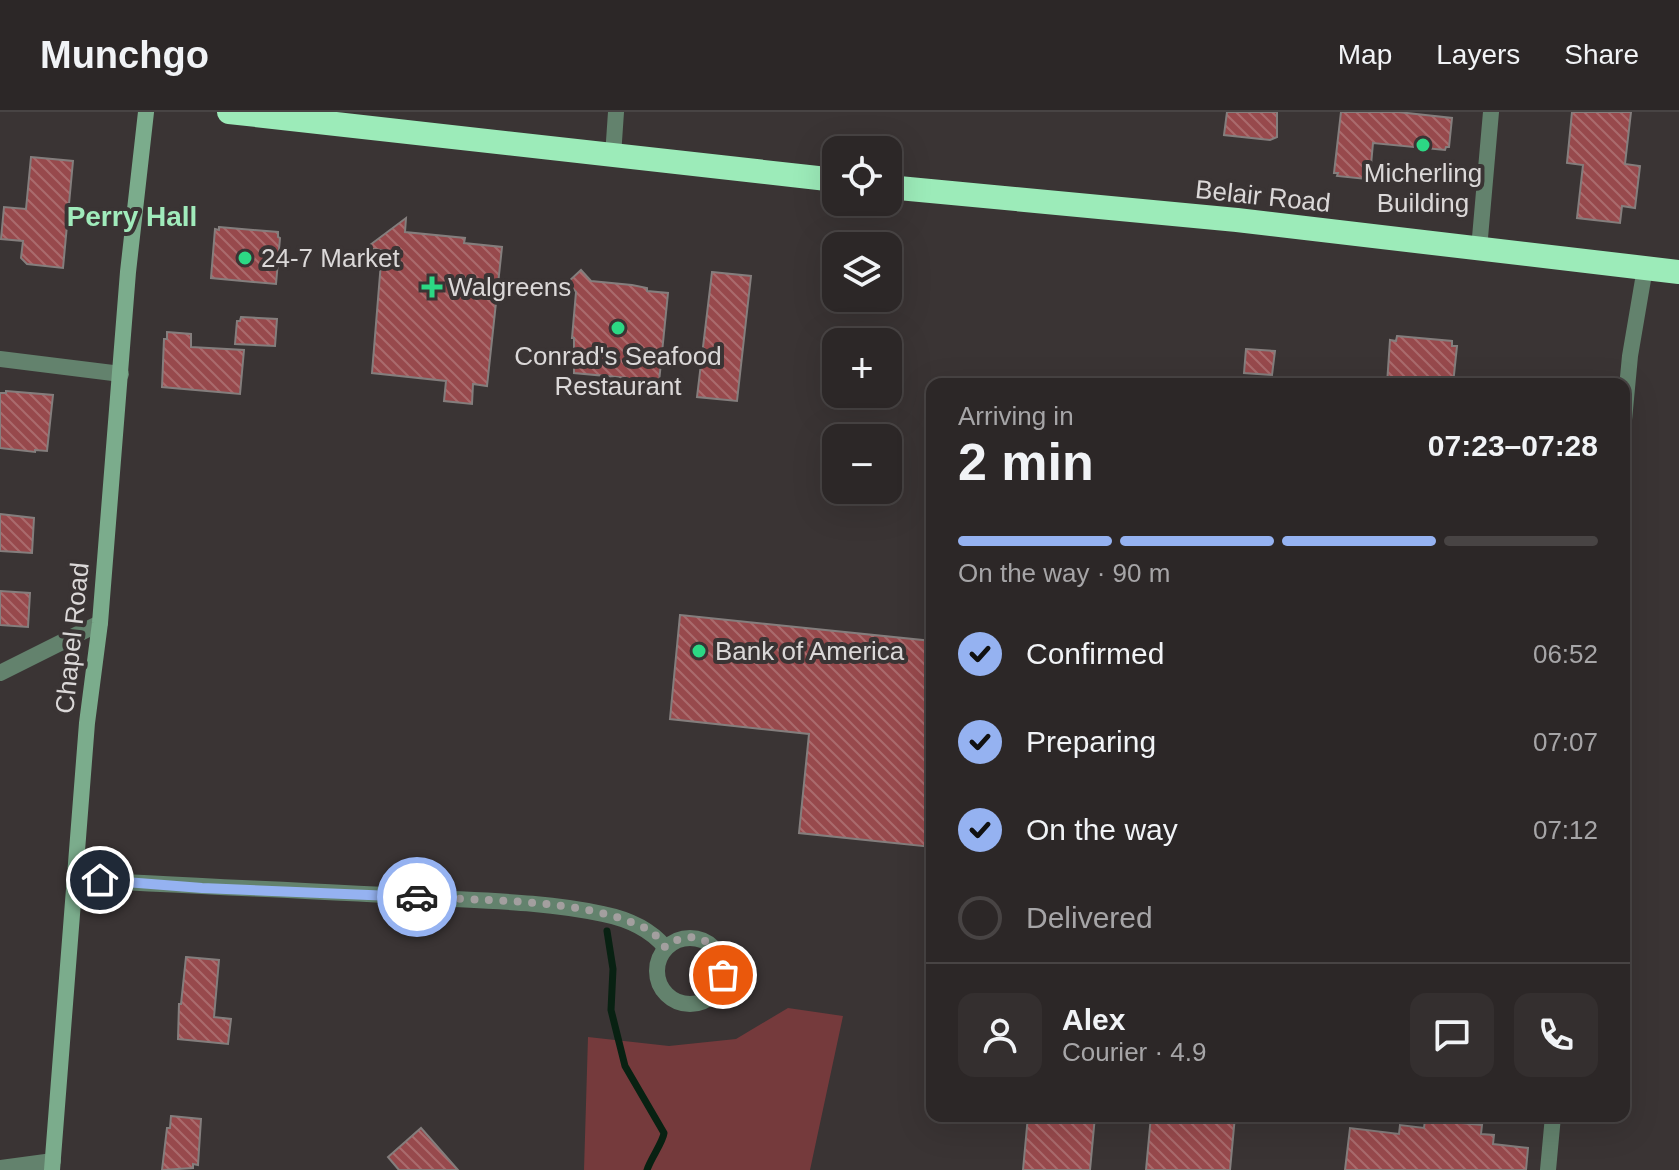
<!DOCTYPE html>
<meta charset="utf-8">
<style>
:root{--surface:#2c2727;--page:#342f2f;--text:#f1f3f6;--muted:#a6a5a7;--line:#484444;--accent:#95b2f1}
body{margin:0;font-family:Helvetica,sans-serif;background:var(--page);color:var(--text);height:100vh;display:flex;flex-direction:column;font-size:30px;white-space:nowrap}
*{box-sizing:border-box;margin:0}
p{font-size:26px;color:var(--muted)}
.icon{flex:none;width:44px;height:44px;fill:none;stroke:currentColor;stroke-width:2;stroke-linecap:round;stroke-linejoin:round}
.map{position:relative;flex:1;overflow:hidden}
.sheet{position:absolute;left:926px;top:266px;width:704px;height:744px;display:flex;flex-direction:column;background:var(--surface);border-radius:16px;box-shadow:0 8px 32px #0002,0 0 0 2px var(--line)}
.sheet>*{flex:none}
.fabs{position:absolute;left:822px;top:24px;display:grid;gap:16px}
.fabs a{display:grid;place-items:center;width:80px;height:80px;border-radius:16px;background:var(--surface);box-shadow:0 8px 32px #0002,0 0 0 2px var(--line);font-size:40px}
.pin{position:absolute;display:grid;place-items:center;width:68px;height:68px;color:#fff;margin:-34px;border:4px solid #fff;border-radius:50%;box-shadow:0 2px 8px #0007}
.courier{position:absolute;display:grid;place-items:center;width:80px;height:80px;margin:-40px;border:6px solid #95b2f1;border-radius:50%;background:#fff;color:#222;box-shadow:0 2px 10px #0007}
.head em{font-style:normal;font-weight:800}
.head div{display:flex;flex-direction:column-reverse}
.head{display:flex;align-items:center;justify-content:space-between;height:136px;padding:0 32px}
h1{font-size:52px;font-weight:800;line-height:60px}
.bar{display:grid;grid-template-columns:repeat(4,1fr);gap:12px 8px;align-content:center;height:96px;padding:0 32px}
.bar i{height:10px;border-radius:6px;background:var(--line)}
.bar .selected{background:var(--accent)}
.bar p{grid-column:span 4}
.line{display:flex;align-items:center;gap:20px;padding:0 32px;border-top:2px solid var(--line)}
.line div{flex:1}
.round{display:grid;place-items:center;flex:none;width:84px;height:84px;border-radius:16px;background:var(--page)}
ol{padding:0 32px;list-style:none}
li{display:flex;align-items:center;gap:24px;height:88px}
li p{margin-inline-start:auto}
li .icon{padding:8px;border-radius:50%;background:var(--accent);color:#111;stroke-width:4}
li:last-child{color:var(--muted)}
li i{width:44px;height:44px;border:4px solid var(--line);border-radius:50%}
header{display:flex;align-items:center;gap:48px;box-sizing:border-box;height:112px;padding:0 40px;background:var(--surface);border-bottom:2px solid var(--line)}
header strong{font-size:38px}
nav{display:flex;gap:44px;margin-inline-start:auto;font-size:28px}
.map>svg:first-child{display:block}
.green{fill:#753a3c}
.lines{fill:none;stroke-linecap:round;stroke-linejoin:round}
.stream{stroke:#082112;stroke-width:7}
.building{fill:url(#building-back-hatch);stroke:#847e7d;stroke-width:2}
.street{stroke:#63826d;stroke-width:16}
.secondary{stroke:#7bac8c;stroke-width:16}
.highway{stroke:#9cebb9;stroke-width:24}
.done{stroke:#a39f9f;stroke-width:8;stroke-dasharray:0 14.4}
.route{stroke:#95b2f1;stroke-width:10}
.poi-dot{fill:#2cd884;stroke:#3a3434;stroke-width:3}
.labels{text-anchor:middle;dominant-baseline:central;stroke-width:8;stroke-linejoin:round;paint-order:stroke}
.poi-label{font-size:26px;fill:#dbd8d8;stroke:#3a3434;text-anchor:start}
.street-label{font-size:26px;fill:#dbd8d8;stroke:#3a3434}
.neighbourhood-label{font-size:28px;font-weight:bold;fill:#a0ebbb;stroke:#3a3434}
</style>
<header>
<strong>Munchgo</strong>
<nav><a>Map</a><a>Layers</a><a>Share</a></nav>
</header>
<div class="map">
<svg width="1679" height="1058" viewBox="0 0 1679 1058">
<defs>
<pattern id="building-back-hatch" width="6" height="6" patternUnits="userSpaceOnUse" patternTransform="scale(2)"><rect width="6" height="6" fill="#97494c"/><path d="M-1 5l2 2M0 0l6 6M5-1l2 2" fill="none" stroke="#aa6b6d"/></pattern>
</defs>
<rect width="100%" height="100%" fill="#3a3434"/>
<!-- green -->
<polygon class="green" points="788,896 843,904 810,1058 584,1058 588,925 669,934 736,927"/>
<g class="lines">
<!-- stream -->
<path class="stream" d="M607 819 613 857 611 898 625 954 664 1021C663 1030 651 1046 647 1058"/>
</g>
<!-- building -->
<g class="building">
<polygon points="1227,0 1277,0 1277,25 1270,28 1224,23"/>
<polygon points="1341,0 1398,0 1452,6 1449,35 1446,35 1445,38 1373,31 1370,64 1366,64 1366,67 1337,64 1338,61 1334,61"/>
<polygon points="1572,0 1631,0 1625,52 1640,54 1635,96 1622,94 1620,111 1577,106 1583,53 1567,51"/>
<polygon points="31,45 73,49 63,156 27,152 21,146 23,129 1,127 4,95 26,97"/>
<polygon points="406,106 405,120 465,126 464,131 502,135 487,274 473,272 472,292 444,289 446,269 372,261 382,138 366,136"/>
<polygon points="219,115 278,120 278,125 280,126 276,172 211,166 215,117 219,118"/>
<polygon points="581,158 591,169 632,173 647,176 647,179 668,181 658,280 626,276 627,266 574,261 574,226 572,226 576,180 568,170"/>
<polygon points="712,160 751,164 737,289 697,285"/>
<polygon points="241,205 277,207 275,234 235,232 237,209 240,209"/>
<polygon points="167,220 191,222 191,235 244,238 240,282 162,275 164,227 167,227"/>
<polygon points="1397,224 1452,229 1452,234 1457,234 1453,272 1387,272 1390,228 1396,229"/>
<polygon points="1246,237 1275,239 1272,263 1244,261"/>
<polygon points="6,279 53,283 47,339 35,338 35,340 0,336 0,281 6,281"/>
<polygon points="0,402 34,406 32,441 0,439"/>
<polygon points="0,479 30,481 28,515 0,513"/>
<polygon points="680,503 932,529 932,735 799,721 809,622 670,607"/>
<polygon points="186,845 219,848 214,905 231,907 228,932 178,927 179,892 181,892"/>
<polygon points="171,1004 201,1007 198,1053 193,1052 193,1056 162,1058 167,1016 170,1016"/>
<polygon points="1028,1004 1095,1004 1090,1058 1023,1058"/>
<polygon points="1151,1004 1235,1004 1230,1058 1146,1058"/>
<polygon points="1444,1004 1463,1004 1462,1011 1482,1013 1481,1022 1494,1023 1493,1032 1528,1036 1526,1058 1345,1058 1350,1016 1399,1022 1400,1013 1424,1016 1425,1008 1444,1010"/>
<polygon points="421,1016 458,1058 399,1058 388,1045"/>
</g>
<g class="lines">
<!-- street -->
<g class="street">
<polyline points="613,44 616,0"/>
<polyline points="1479,137 1491,0"/>
<polyline points="0,247 121,262"/>
<polyline points="1624,308 1630,244 1645,156"/>
<polyline points="0,561 100,511"/>
<path d="M74 767C194 775 313 778 433 786 489 789 548 790 603 802 628 807 649 816 665 835"/>
<circle cx="690" cy="859" r="33"/>
<polyline points="0,1056 53,1049"/>
<polyline points="1548,1058 1553,1004"/>
</g>
<!-- secondary -->
<polyline class="secondary" points="52,1058 87,611 100,511 128,160 146,0"/>
<!-- highway -->
<g class="highway">
<polyline points="229,0 836,68"/>
<polyline points="888,75 1237,108 1679,160"/>
</g>
</g>
<g class="lines">
<!-- done -->
<path class="done" d="M417 785C485 789 588 786 649 818 655 821 660 829 665 835 693 814 721 829 723 863"/>
<!-- route -->
<polyline class="route" points="100,768 202,776 417,785"/>
</g>
<!-- markers -->
<g class="poi-dot">
<circle cx="1423" cy="33" r="8"/>
<circle cx="245" cy="146" r="8"/>
<path d="M428 163h8v8h8v8h-8v8h-8v-8h-8v-8h8z"/>
<circle cx="618" cy="216" r="8"/>
<circle cx="699" cy="539" r="8"/>
</g>
<g class="labels">
<!-- poi labels -->
<g class="poi-label">
<text x="1423" y="61" text-anchor="middle">Micherling<tspan x="1423" dy="30">Building</tspan></text>
<text x="261" y="146">24-7 Market</text>
<text x="448" y="175">Walgreens</text>
<text x="618" y="244" text-anchor="middle">Conrad's Seafood<tspan x="618" dy="30">Restaurant</tspan></text>
<text x="715" y="539">Bank of America</text>
</g>
<!-- street labels -->
<g class="street-label">
<text transform="translate(1263 84) rotate(6)">Belair Road</text>
<text transform="translate(72 526) rotate(-84)">Chapel Road</text>
</g>
<!-- neighbourhood labels -->
<g class="neighbourhood-label">
<text x="132" y="104">Perry Hall</text>
</g>
</g>
</svg>
<div class="fabs">
<a><svg class="icon" aria-label="locate" viewBox="0 0 24 24"><circle cx="12" cy="12" r="6"/><path d="M12 2v4M12 18v4M2 12h4M18 12h4"/></svg></a>
<a><svg class="icon" aria-label="layers" viewBox="0 0 24 24"><path d="M12 4l9 5-9 5-9-5zM3 14l9 5 9-5"/></svg></a>
<a>+</a>
<a>−</a>
</div>
<div class="pin" style="left:723px;top:863px;background:#ea580c"><svg class="icon" aria-label="bag" viewBox="0 0 24 24"><path d="M5 8h14l-1 12H6zM9 8a3 3 0 0 1 6 0"/></svg></div>
<div class="pin" style="left:100px;top:768px;background:#1f2937"><svg class="icon" aria-label="home" viewBox="0 0 24 24"><path d="M3 11l9-7 9 7M6 9v11h12V9"/></svg></div>
<div class="courier" style="left:417px;top:785px"><svg class="icon" aria-label="car" viewBox="0 0 24 24"><path d="M5 17H2v-5l4-1 3-4h7l3 4 3 1v5h-3M9 17h6M6 11h13"/><circle cx="7" cy="17" r="2"/><circle cx="17" cy="17" r="2"/></svg></div>
<section class="sheet">
<div class="head"><div><h1>2 min</h1><p>Arriving in</p></div><em>07:23–07:28</em></div>
<div class="bar"><i class="selected"></i><i class="selected"></i><i class="selected"></i><i></i><p>On the way · 90 m</p></div>
<ol>
<li><svg class="icon" aria-label="check" viewBox="0 0 24 24"><path d="M5 12l5 5 9-10"/></svg>Confirmed<p>06:52</p></li>
<li><svg class="icon" aria-label="check" viewBox="0 0 24 24"><path d="M5 12l5 5 9-10"/></svg>Preparing<p>07:07</p></li>
<li><svg class="icon" aria-label="check" viewBox="0 0 24 24"><path d="M5 12l5 5 9-10"/></svg>On the way<p>07:12</p></li>
<li><i></i>Delivered</li>
</ol>
<div class="line" style="height:144px"><a class="round"><svg class="icon" aria-label="person" viewBox="0 0 24 24"><circle cx="12" cy="8" r="4"/><path d="M4 21q1-7 8-7t8 7"/></svg></a><div><b>Alex</b><p>Courier · 4.9</p></div><a class="round"><svg class="icon" aria-label="chat" viewBox="0 0 24 24"><path d="M4 5h16v11H9l-5 4z"/></svg></a><a class="round"><svg class="icon" aria-label="phone" viewBox="0 0 24 24"><path d="M5 4h4l2 5-3 2q2 4 5 5l2-3 5 2v4C11 20 4 13 5 4z"/></svg></a></div>
</section>
</div>
